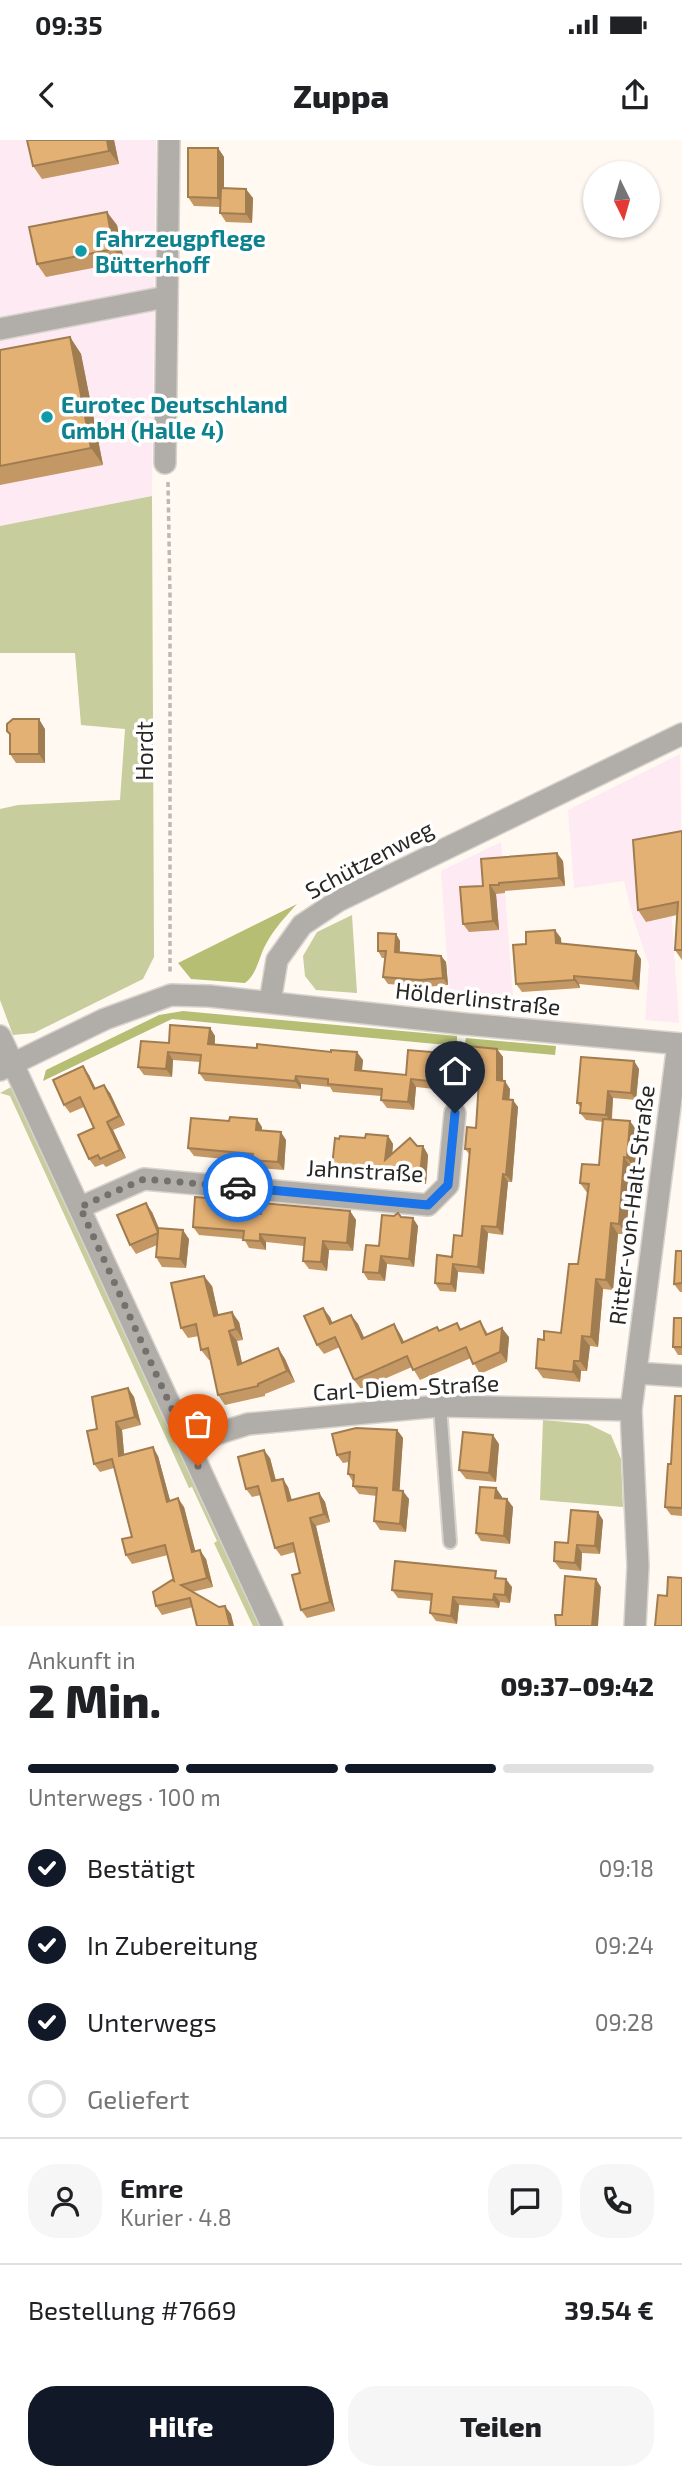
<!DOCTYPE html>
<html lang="de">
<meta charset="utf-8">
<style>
:root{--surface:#fff;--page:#f6f6f6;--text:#202124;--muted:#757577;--line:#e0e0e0;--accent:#111827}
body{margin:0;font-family:"Exo 2",sans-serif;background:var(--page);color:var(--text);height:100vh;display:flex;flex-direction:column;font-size:26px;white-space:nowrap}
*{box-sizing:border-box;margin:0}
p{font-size:23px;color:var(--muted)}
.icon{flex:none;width:38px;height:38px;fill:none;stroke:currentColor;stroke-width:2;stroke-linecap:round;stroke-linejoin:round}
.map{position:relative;height:1486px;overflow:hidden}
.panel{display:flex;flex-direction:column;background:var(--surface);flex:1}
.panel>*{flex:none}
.needle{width:46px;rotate:175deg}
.fabs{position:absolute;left:583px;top:21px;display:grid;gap:14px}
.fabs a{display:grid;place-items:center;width:77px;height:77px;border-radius:50%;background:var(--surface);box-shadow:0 2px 5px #0004;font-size:35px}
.pin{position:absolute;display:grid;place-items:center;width:60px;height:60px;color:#fff;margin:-72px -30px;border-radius:50% 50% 50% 0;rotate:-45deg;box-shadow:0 0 7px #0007}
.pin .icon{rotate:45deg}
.courier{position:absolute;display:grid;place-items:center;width:70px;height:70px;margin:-35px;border:5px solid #1a73e8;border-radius:50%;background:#fff;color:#222;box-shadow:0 2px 9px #0007}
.summary em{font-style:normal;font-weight:800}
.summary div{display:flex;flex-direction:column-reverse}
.summary{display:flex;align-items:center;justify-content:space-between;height:119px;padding:0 28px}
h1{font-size:46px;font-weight:800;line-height:52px}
.bar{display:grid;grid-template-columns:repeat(4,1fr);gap:10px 7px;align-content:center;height:84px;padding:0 28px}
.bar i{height:9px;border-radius:5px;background:var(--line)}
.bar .on{background:var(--accent)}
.bar p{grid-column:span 4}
.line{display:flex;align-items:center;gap:18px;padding:0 28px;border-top:2px solid var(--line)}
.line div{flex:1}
.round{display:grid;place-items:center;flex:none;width:74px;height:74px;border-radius:28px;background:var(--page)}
ol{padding:0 28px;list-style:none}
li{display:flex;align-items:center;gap:21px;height:77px}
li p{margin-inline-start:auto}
li .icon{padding:7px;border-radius:50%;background:var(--accent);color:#fff;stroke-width:4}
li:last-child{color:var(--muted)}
li i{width:38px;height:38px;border:4px solid var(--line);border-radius:50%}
.primary-button{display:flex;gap:14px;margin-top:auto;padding:14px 28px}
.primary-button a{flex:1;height:80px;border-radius:28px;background:var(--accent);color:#fff;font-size:28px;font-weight:800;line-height:80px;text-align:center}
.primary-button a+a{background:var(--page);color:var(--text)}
.status{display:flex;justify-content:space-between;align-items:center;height:49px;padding:0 35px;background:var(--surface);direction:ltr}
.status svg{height:19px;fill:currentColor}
header{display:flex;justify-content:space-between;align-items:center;height:91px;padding:0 28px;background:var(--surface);font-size:32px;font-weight:800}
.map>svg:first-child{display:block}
.industrial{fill:#feeaf3}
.green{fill:#c7cd9d}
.forest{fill:#b6be74}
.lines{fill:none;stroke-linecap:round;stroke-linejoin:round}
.service-casing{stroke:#d8d3cd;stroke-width:16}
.minor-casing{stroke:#d8d3cd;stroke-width:24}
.path{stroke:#bdb8b2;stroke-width:3.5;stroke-dasharray:5 3.5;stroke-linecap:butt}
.service{stroke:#b1aeaa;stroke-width:12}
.minor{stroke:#b1aeaa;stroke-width:21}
.wall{fill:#c49864}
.shaded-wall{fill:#a07c51}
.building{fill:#e4b174;stroke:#a07c51;stroke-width:2}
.done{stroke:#74706b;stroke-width:7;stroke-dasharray:0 12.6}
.route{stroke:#1a73e8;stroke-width:9}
.culture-dot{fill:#0f9aa8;stroke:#fff;stroke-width:2.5}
.labels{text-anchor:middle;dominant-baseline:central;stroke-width:7;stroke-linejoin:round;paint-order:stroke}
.culture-label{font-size:23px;font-weight:bold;fill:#0d838f;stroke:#fff;text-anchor:start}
.street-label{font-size:23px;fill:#292723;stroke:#fff}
</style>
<div class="status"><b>09:35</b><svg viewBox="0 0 49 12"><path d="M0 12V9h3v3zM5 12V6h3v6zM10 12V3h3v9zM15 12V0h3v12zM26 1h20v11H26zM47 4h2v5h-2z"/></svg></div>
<header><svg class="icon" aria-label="back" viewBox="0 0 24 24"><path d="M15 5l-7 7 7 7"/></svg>Zuppa<svg class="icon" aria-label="share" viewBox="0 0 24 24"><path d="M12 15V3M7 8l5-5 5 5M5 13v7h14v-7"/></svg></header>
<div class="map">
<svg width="682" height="1486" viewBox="0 0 682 1486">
<rect width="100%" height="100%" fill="#fff9f2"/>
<!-- industrial -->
<g class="industrial">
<polygon points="0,0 156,0 152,356 0,386"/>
<polygon points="680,614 682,752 670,754 679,883 645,880 649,825 632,774 624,741 574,748 568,670"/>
<polygon points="501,702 514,868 450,862 441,731"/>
</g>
<!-- green -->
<g class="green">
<polygon points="152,356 154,817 143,839 34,893 13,895 0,860 0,669 18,665 120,660 125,589 81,585 75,513 0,513 0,386"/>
<polygon points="352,775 357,853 316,850 305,836 303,816 317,792"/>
<polygon points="11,947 19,954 266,1486 253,1486 214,1403 217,1401 192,1347 189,1348 10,956 0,953"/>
<polygon points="543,1280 588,1284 611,1295 621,1319 623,1367 540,1360"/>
</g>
<!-- forest -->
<g class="forest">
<path d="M297 764C285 777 274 789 266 804 259 816 257 835 245 843L191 839 178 823Z"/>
<polygon points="183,871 457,896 457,906 172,879 43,941 46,930 159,875"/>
<polygon points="466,898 556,906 555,915 464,907"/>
</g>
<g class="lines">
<defs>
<polyline id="service" points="440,1266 450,1402"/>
<g id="minor">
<polyline points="0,189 166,157"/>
<polyline points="165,323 169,0"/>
<polyline points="270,862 277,820 302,785 338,761 682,594"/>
<polyline points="0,896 272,1486"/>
<polyline points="0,930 105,879 171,855 209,856 465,884 682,904"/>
<polyline points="81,1067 144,1039 428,1065 448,1045 455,973"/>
<polyline points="636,1233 682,1236"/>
<polyline points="188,1303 248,1284 440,1266 631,1270"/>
<polyline points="635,1486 638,1426 631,1270 678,904"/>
</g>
</defs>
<!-- service casing -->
<use href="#service" class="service-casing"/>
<!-- minor casing -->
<use href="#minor" class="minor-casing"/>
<!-- path -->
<g class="path">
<polyline points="168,342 170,455 170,835"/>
<polyline points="461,919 463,902"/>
</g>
<!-- service -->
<use href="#service" class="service"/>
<!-- minor -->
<use href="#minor" class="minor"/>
</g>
<!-- wall -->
<g class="wall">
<polygon points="114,0 119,24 42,39 33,26"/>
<polygon points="218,8 224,17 224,48 253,58 252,83 226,82 220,73 220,67 194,66 188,57"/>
<polygon points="117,85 124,122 46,137 37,124"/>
<polygon points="70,197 81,214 103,325 0,345 0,210"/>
<polygon points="45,589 45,623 16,623 10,614 10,595 7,591"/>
<polygon points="682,691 682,820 675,810 677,775 646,782 638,770"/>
<polygon points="563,721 565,746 505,751 505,753 496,754 499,790 469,792 463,784 483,746"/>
<polygon points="396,794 400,801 400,812 441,816 446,822 448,845 425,847 388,844 383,837 385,818 382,818 378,811"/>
<polygon points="561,798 561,803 641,819 639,850 579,844 580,848 522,852 516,844 526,804"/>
<polygon points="210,888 215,896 215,904 363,920 362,931 406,935 467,915 497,909 503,917 503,941 510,949 509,959 518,967 512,1042 508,1042 503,1095 488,1093 484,1134 458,1132 456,1152 440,1151 435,1143 452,1117 462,1096 470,1015 465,1009 476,988 479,947 444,944 444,950 416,947 414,970 387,968 381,960 381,956 333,952 330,947 301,944 301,949 205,941 199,933 200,922 173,920 172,937 144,935 138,927 169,903"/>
<polygon points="634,921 639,929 636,960 613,958 612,980 638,992 635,1028 632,1028 626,1094 618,1094 613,1150 603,1149 598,1207 590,1206 587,1231 581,1231 580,1242 543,1238 536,1228 544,1200 561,1193 578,1124 588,1054 580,1043 599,1025 603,982 586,980 580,973 581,968 577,963"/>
<polygon points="89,935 96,949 110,953 125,985 113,990 126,1018 106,1027 103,1024 95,1027 89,1019 94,988 84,967 70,973 64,965"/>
<polygon points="262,987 262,990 286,1000 284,1030 258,1028 253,1022 194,1016 188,1008"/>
<polygon points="388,996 393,1004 392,1014 417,1006 423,1006 428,1015 426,1044 338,1035 332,1027 365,998"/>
<polygon points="226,1068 225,1071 261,1074 350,1071 356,1080 353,1111 329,1110 327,1131 309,1129 303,1121 304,1106 266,1102 266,1110 249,1108 244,1099 199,1095 193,1087"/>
<polygon points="152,1072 159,1088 189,1099 186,1128 162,1127 156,1117 157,1105 136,1114 130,1105"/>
<polygon points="401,1077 418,1086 414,1127 387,1124 385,1141 368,1140 363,1132 379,1106"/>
<polygon points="682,1111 682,1152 680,1152 674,1144"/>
<polygon points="212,1146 218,1175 239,1182 243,1200 237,1201 242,1223 278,1208 285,1219 295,1242 265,1254 265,1256 225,1265 218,1255 210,1220 209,1220 201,1210 199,1196 188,1198 181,1188"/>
<polygon points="351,1175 358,1184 364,1198 394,1184 400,1194 404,1202 440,1190 457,1183 461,1189 480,1181 488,1194 509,1197 507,1222 480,1234 471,1218 420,1240 412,1227 361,1249 354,1240 340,1207 324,1214 317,1205 330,1177 332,1183"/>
<polygon points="682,1178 682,1215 678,1215 673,1207"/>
<polygon points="128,1248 134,1257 141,1285 122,1290 124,1315 158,1316 170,1361 184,1367 195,1412 206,1419 213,1447 192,1452 231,1474 193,1467 162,1475 156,1466 174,1441 168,1415 132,1424 126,1415 132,1397 114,1328 100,1332 94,1324 97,1289"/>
<polygon points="682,1256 682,1376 671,1375 665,1367"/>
<polygon points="397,1290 403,1298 399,1351 409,1359 406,1392 380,1390 374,1381 377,1356 359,1354 353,1346 353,1342 348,1334 349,1322 343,1323 337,1315"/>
<polygon points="499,1304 496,1342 466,1339 459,1330"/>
<polygon points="270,1318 276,1340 288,1347 292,1360 319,1353 325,1362 330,1382 316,1386 335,1471 307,1478 301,1470 300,1433 295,1412 281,1416 275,1408 261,1355 252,1357 246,1349"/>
<polygon points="496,1348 502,1357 502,1358 513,1367 510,1404 481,1401 476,1393"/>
<polygon points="603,1380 600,1414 582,1413 581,1431 560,1429 554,1421 568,1403"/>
<polygon points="501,1439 512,1447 510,1463 500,1462 499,1468 459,1465 457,1484 436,1481 430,1473 432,1461 398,1458 392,1450"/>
</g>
<!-- shaded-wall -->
<g class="shaded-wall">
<polygon points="107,0 114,0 119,24 109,11"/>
<polygon points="218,8 224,17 224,67 218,58"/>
<polygon points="246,49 253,58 252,83 246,74"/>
<polygon points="107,72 117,85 124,122 114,109"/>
<polygon points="70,197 81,214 103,325 91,308"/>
<polygon points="39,579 45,589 45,623 39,614"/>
<polygon points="557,713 563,721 565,746 559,738"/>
<polygon points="490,745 496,754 499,790 493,781"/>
<polygon points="555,790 561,798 562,811 556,803"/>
<polygon points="396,794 400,801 399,819 395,812"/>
<polygon points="636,811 641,819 639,850 633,841"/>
<polygon points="441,816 446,822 448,845 443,838"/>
<polygon points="574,836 579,844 580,848 574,840"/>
<polygon points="210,888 215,896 214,911 208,904"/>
<polygon points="497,909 503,917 503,948 497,940"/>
<polygon points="168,912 173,920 172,937 166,929"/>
<polygon points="357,912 363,920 361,938 355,930"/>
<polygon points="634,921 639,929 636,960 631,953"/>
<polygon points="83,926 89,935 100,958 94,949"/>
<polygon points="296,936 301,944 301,949 295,941"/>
<polygon points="439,936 444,944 444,950 438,942"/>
<polygon points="411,939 416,947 414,970 408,962"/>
<polygon points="505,941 510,949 509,967 503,959"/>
<polygon points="104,945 110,953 125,985 119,976"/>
<polygon points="608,951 613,958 611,983 606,975"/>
<polygon points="513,960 518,967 512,1042 506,1035"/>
<polygon points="257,979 262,987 262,998 256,990"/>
<polygon points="630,981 638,992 635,1028 627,1018"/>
<polygon points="107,982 113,990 126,1018 120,1010"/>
<polygon points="281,992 286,1000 284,1030 278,1022"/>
<polygon points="388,996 393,1004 391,1028 385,1020"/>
<polygon points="423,1006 428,1015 426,1044 420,1035"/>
<polygon points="624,1017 632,1028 626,1094 619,1084"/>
<polygon points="503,1034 508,1042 503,1095 497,1087"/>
<polygon points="220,1059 226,1068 225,1079 219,1070"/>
<polygon points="146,1063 152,1072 164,1101 158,1092"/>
<polygon points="350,1071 356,1080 353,1111 347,1103"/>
<polygon points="413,1078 418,1086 414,1127 409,1119"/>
<polygon points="611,1083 618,1094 613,1150 606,1140"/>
<polygon points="482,1086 488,1093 484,1134 478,1127"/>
<polygon points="183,1090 189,1099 186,1128 180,1119"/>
<polygon points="260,1094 266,1102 266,1110 260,1101"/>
<polygon points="323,1101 329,1110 327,1131 321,1122"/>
<polygon points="381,1116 387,1124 385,1141 379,1133"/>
<polygon points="453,1124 458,1132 456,1152 451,1144"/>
<polygon points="204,1136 212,1146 221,1186 214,1176"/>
<polygon points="596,1139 603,1149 598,1207 591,1197"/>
<polygon points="323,1168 330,1177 337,1194 330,1184"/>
<polygon points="232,1172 239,1182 243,1200 236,1189"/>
<polygon points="351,1175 358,1184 369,1208 362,1199"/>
<polygon points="394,1184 400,1194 409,1212 402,1203"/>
<polygon points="502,1188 509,1197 507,1222 500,1212"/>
<polygon points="229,1191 237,1201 245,1236 238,1225"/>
<polygon points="582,1196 590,1206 587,1231 580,1221"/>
<polygon points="278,1208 285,1219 295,1242 287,1231"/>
<polygon points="574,1221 581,1231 580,1242 573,1232"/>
<polygon points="128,1248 134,1257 141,1285 135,1277"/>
<polygon points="116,1282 122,1290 125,1324 119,1316"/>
<polygon points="397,1290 403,1298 399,1359 393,1350"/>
<polygon points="493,1295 499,1304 496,1342 489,1333"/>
<polygon points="153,1307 158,1316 173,1371 167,1362"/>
<polygon points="264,1310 270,1318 278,1350 272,1341"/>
<polygon points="283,1339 288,1347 294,1369 288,1361"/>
<polygon points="496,1348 502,1357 501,1366 495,1358"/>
<polygon points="403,1351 409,1359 406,1392 400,1384"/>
<polygon points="319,1353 325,1362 330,1382 324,1374"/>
<polygon points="178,1358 184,1367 198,1421 192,1412"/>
<polygon points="507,1359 513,1367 510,1404 504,1396"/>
<polygon points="598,1372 603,1380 600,1414 595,1406"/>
<polygon points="310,1378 316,1386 335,1471 330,1462"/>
<polygon points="577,1405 582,1413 581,1431 575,1423"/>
<polygon points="200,1410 206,1419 213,1447 207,1438"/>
<polygon points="506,1439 512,1447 510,1463 505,1455"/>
<polygon points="596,1439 601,1447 598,1486 592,1486"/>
<polygon points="494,1454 500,1462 499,1468 493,1460"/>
<polygon points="453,1457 459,1465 457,1484 451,1476"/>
<polygon points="225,1466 231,1474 234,1486 230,1486"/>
</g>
<!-- building -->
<g class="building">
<polygon points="27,0 107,0 109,11 33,26"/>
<polygon points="188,8 218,8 218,58 188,57"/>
<polygon points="221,48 246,49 246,74 220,73"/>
<polygon points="107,72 114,109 37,124 29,87"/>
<polygon points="70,197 91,308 0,326 0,210"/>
<polygon points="13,579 39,579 39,614 10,614 10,594 7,591 7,584"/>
<polygon points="682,691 682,810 675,810 678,762 638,770 633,700"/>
<polygon points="557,713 559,738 499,743 499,745 490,745 493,781 463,784 460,747 483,746 481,719"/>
<polygon points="555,790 556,803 636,811 633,841 574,836 574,840 516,844 513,805 526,804 526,792"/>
<polygon points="378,793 396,794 395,812 441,816 443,838 420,840 383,837 386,811 378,811"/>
<polygon points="170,885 210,888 208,904 257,908 257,904 331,912 331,910 357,912 355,930 406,935 408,910 467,915 468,906 497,909 497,940 505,941 503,959 513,960 506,1035 503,1034 497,1087 482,1086 478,1127 453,1124 451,1144 435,1143 437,1115 452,1117 454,1095 462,1096 470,1009 465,1009 467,987 476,988 479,940 439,936 438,942 411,939 408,962 381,960 382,949 328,944 328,939 296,936 295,941 199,933 201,915 168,912 166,929 138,927 141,901 169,903"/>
<polygon points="581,917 634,921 631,953 608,951 606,975 580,973 581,963 577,963"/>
<polygon points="83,926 94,949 104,945 119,976 107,982 120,1010 100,1019 98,1015 89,1019 78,995 94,988 80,957 64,965 53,940"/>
<polygon points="230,977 257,979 256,990 281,992 278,1022 252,1020 253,1014 188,1008 191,978 229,981"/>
<polygon points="603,979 630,981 627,1018 624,1017 619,1084 611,1083 606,1140 596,1139 591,1197 582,1196 580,1221 574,1221 573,1232 536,1228 538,1199 544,1200 544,1191 561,1193 569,1124 578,1124 589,1044 580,1043 582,1024 599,1025"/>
<polygon points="366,994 388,996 385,1020 410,998 417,1006 423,1006 420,1035 332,1027 335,998 339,999 340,996 365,998"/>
<polygon points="195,1057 220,1059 219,1070 261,1074 262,1063 350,1071 347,1103 323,1101 321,1122 303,1121 305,1098 260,1094 260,1101 243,1100 244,1091 193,1087"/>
<polygon points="146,1063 158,1092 158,1088 183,1090 180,1119 156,1117 158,1093 130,1105 117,1075"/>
<polygon points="398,1073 401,1077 413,1078 409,1119 381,1116 379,1133 363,1132 366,1105 379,1106 382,1075 394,1076"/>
<polygon points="676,1111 682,1111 682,1143 674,1144"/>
<polygon points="204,1136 214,1176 232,1172 236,1189 229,1191 238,1225 278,1208 287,1231 258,1244 258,1246 218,1255 208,1208 201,1210 196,1184 181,1188 171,1143"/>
<polygon points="323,1168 330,1184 351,1175 362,1199 394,1184 402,1203 437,1187 439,1191 457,1183 460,1190 480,1181 486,1195 502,1188 500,1212 473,1224 466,1207 413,1230 407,1216 354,1240 335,1197 317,1205 304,1176"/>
<polygon points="674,1178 682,1178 682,1207 673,1207"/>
<polygon points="128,1248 135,1277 116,1282 119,1316 153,1307 167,1362 178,1358 192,1412 200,1410 207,1438 181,1445 219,1467 225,1466 230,1486 197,1486 190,1458 156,1466 153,1452 172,1440 174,1441 165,1405 126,1415 122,1399 132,1397 112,1319 94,1324 87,1291 97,1289 92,1257"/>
<polygon points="675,1256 682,1256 682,1368 665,1367 668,1324 671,1324"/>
<polygon points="356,1288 397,1290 393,1350 403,1351 400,1384 374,1381 377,1348 353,1346 354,1335 348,1334 350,1312 337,1315 332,1294"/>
<polygon points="463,1292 493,1295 489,1333 459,1330"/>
<polygon points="264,1310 272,1341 283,1339 288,1361 319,1353 324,1374 310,1378 330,1462 301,1470 292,1435 300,1433 293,1403 275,1408 258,1346 246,1349 238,1317"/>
<polygon points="480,1347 496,1348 495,1358 507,1359 504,1396 476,1393"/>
<polygon points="571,1370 598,1372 595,1406 577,1405 575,1423 554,1421 555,1402 568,1403"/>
<polygon points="395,1421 496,1431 495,1438 506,1439 505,1455 494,1454 493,1460 453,1457 451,1476 430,1473 432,1454 392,1450"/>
<polygon points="565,1436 596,1439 592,1486 556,1486 555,1475 562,1475"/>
<polygon points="668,1437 682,1438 682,1486 655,1486 658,1455 667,1456"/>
</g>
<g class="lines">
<!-- done -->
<polyline class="done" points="198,1326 80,1067 144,1039 238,1047"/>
<!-- route -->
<polyline class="route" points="238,1047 428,1065 448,1045 455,973"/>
</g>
<!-- markers -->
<g class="culture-dot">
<circle cx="81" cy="111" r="7"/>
<circle cx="47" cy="277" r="7"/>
</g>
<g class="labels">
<!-- culture labels -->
<g class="culture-label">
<text x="95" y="98">Fahrzeugpflege<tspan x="95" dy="26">Bütterhoff</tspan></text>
<text x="61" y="264">Eurotec Deutschland<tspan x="61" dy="26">GmbH (Halle 4)</tspan></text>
</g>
<!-- street labels -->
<g class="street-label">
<text transform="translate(144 611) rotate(-90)">Hordt</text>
<text transform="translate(369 719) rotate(-28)">Schützenweg</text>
<text transform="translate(478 858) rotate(6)">Hölderlinstraße</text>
<text transform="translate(365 1030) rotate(3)">Jahnstraße</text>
<text transform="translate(631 1065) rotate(-83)">Ritter-von-Halt-Straße</text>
<text transform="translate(406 1247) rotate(-3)">Carl-Diem-Straße</text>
</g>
</g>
</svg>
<div class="fabs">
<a><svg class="needle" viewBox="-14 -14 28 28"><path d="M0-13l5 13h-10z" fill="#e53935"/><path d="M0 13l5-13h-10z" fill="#757577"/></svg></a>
</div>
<div class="pin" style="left:198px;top:1326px;background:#ea580c"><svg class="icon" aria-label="bag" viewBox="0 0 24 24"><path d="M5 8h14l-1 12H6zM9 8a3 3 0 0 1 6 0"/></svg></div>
<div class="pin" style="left:455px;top:973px;background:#1f2937"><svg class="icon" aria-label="home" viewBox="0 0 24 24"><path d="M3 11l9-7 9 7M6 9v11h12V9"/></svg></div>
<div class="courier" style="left:238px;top:1047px"><svg class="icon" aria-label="car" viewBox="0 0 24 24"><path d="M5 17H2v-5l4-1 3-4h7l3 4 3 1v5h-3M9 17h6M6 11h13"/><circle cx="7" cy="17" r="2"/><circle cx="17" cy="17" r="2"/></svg></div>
</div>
<section class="panel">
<div class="summary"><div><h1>2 Min.</h1><p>Ankunft in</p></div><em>09:37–09:42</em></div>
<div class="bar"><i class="on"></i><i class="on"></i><i class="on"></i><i></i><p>Unterwegs · 100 m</p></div>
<ol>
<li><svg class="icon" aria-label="check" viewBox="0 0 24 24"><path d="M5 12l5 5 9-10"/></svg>Bestätigt<p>09:18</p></li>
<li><svg class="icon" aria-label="check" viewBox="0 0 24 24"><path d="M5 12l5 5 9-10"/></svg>In Zubereitung<p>09:24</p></li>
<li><svg class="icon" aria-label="check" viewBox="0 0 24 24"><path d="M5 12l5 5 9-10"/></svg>Unterwegs<p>09:28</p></li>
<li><i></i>Geliefert</li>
</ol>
<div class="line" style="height:126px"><a class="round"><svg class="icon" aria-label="person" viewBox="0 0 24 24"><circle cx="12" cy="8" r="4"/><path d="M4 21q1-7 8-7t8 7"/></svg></a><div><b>Emre</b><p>Kurier · 4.8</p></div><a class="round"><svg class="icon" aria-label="chat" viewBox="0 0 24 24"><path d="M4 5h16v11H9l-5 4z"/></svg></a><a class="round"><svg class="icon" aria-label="phone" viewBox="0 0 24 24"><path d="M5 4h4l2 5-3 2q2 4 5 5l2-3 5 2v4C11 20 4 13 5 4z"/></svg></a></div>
<div class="line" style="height:91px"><div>Bestellung #7669</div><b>39.54 €</b></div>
<div class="primary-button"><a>Hilfe</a><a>Teilen</a></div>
</section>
